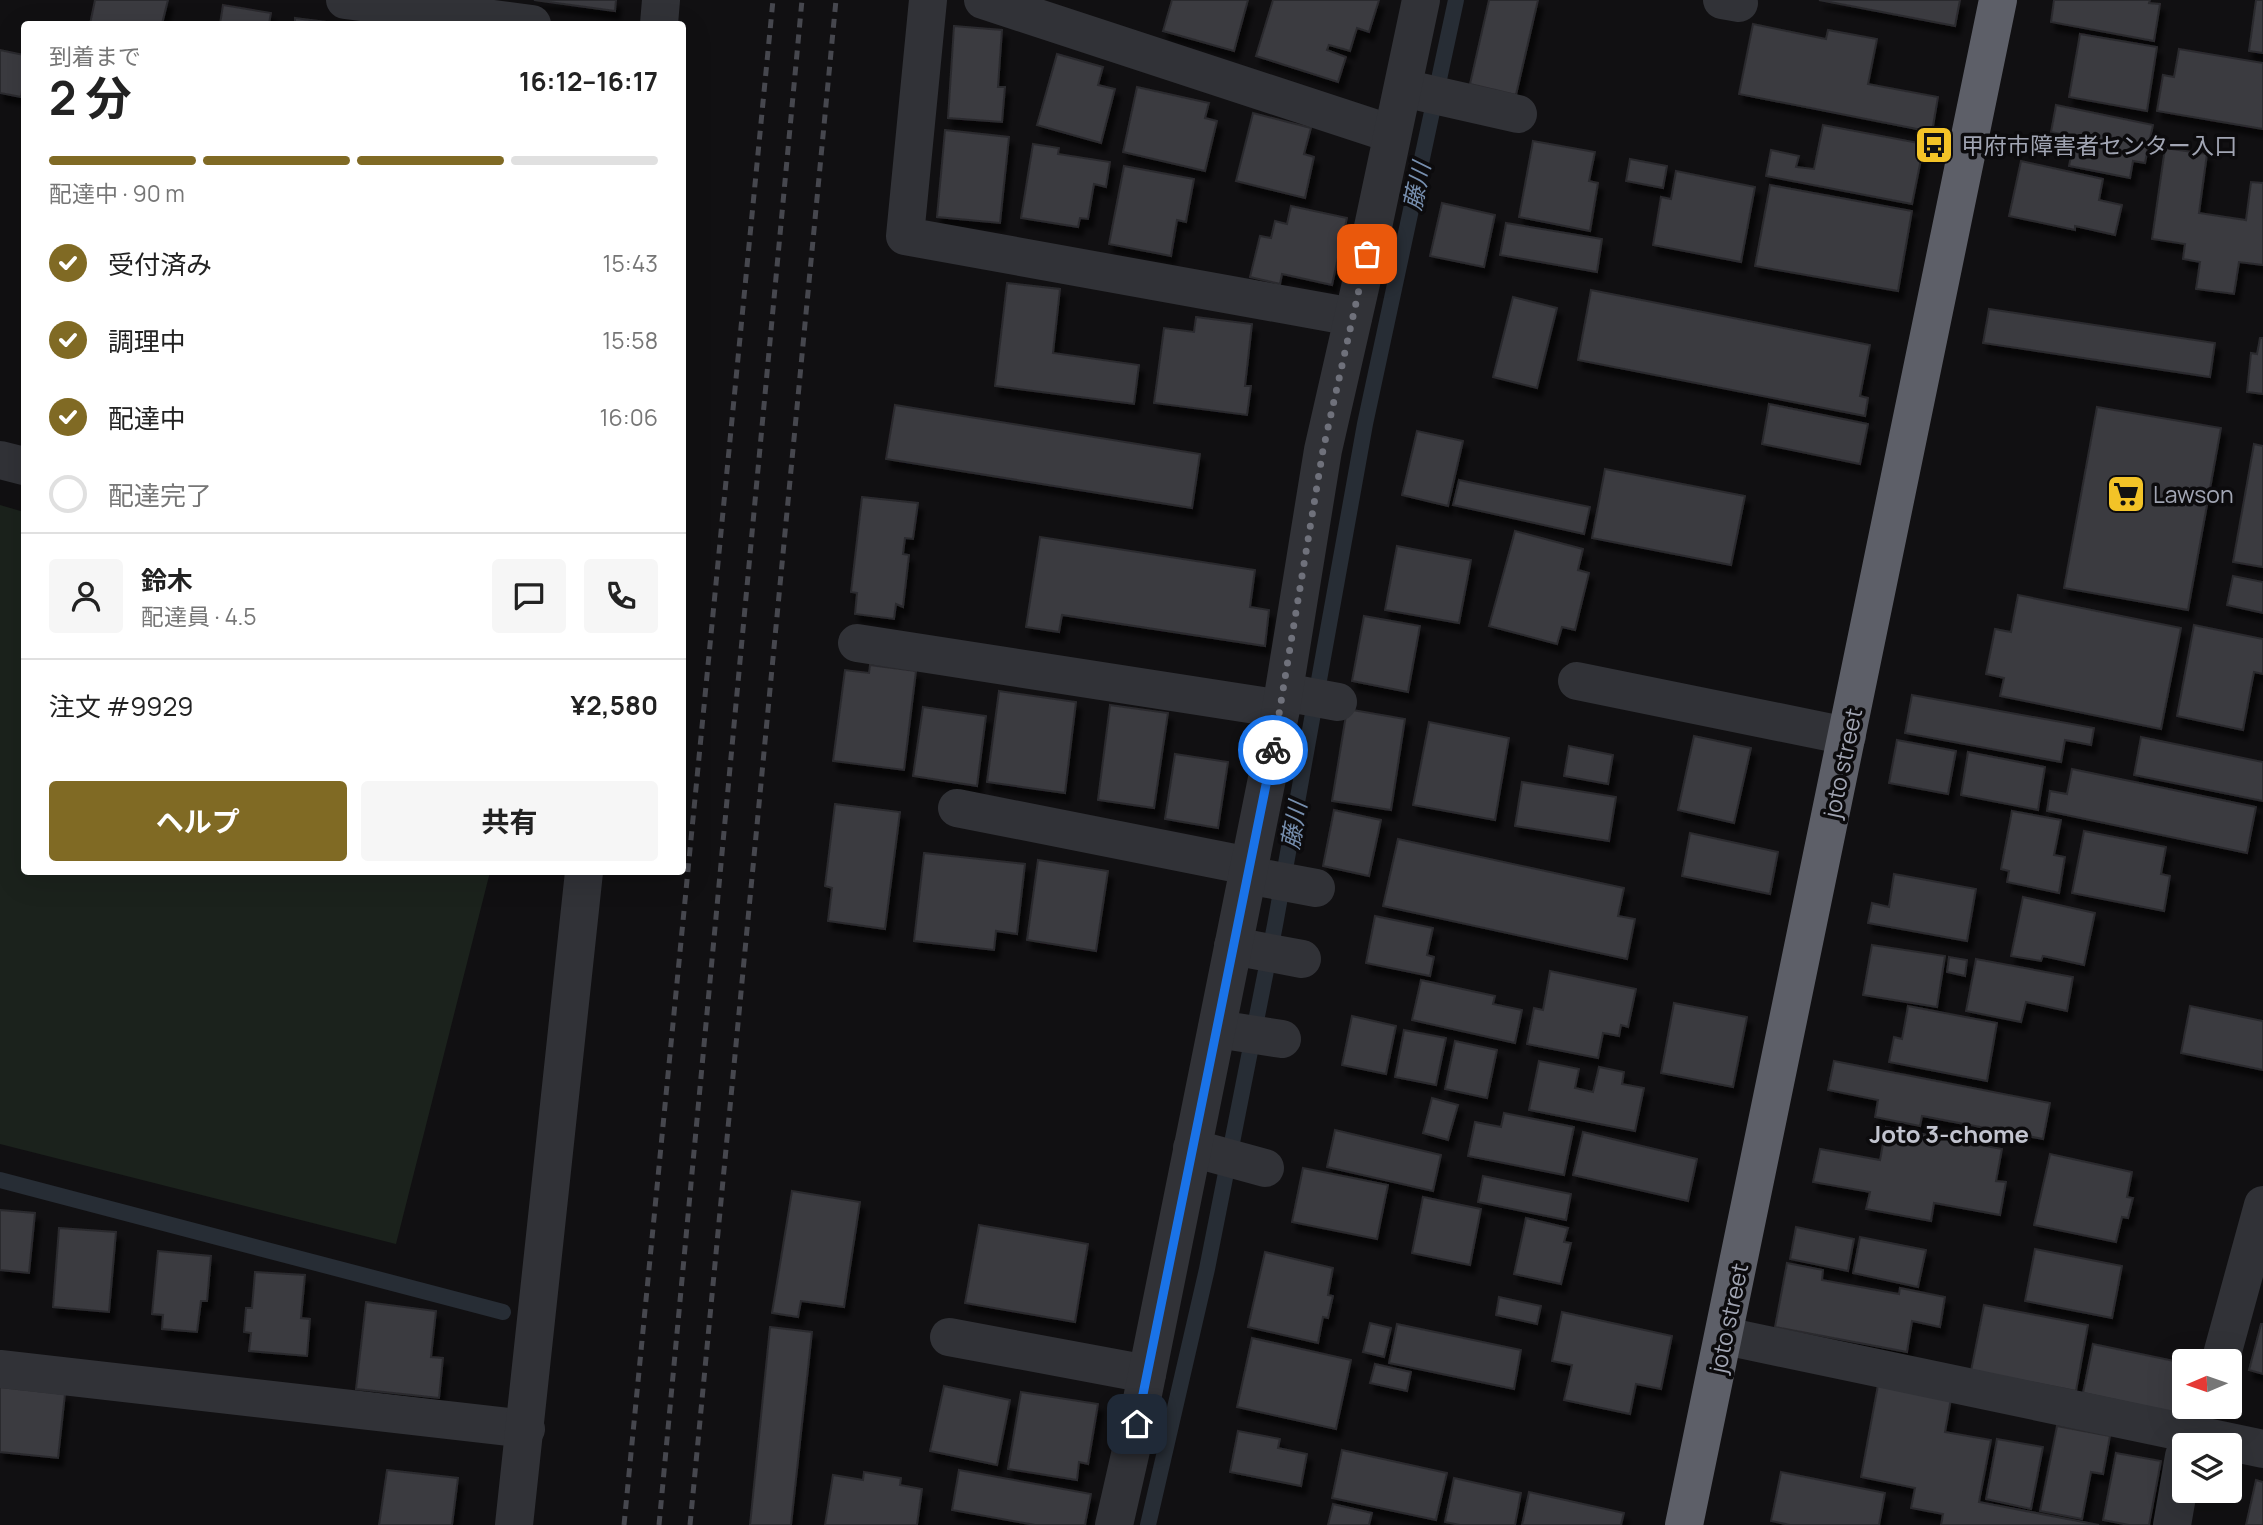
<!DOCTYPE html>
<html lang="ja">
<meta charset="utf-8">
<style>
:root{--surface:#fff;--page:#f6f6f6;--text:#222;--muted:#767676;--line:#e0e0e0;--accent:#806a24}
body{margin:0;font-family:Manrope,"Noto Sans JP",sans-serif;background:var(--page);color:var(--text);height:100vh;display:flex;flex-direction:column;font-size:26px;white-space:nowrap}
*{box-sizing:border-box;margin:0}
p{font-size:23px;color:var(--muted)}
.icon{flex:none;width:38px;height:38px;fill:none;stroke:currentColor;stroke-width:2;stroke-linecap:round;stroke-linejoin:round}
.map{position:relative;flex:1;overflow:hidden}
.side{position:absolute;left:21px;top:21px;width:665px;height:854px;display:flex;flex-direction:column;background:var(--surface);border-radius:7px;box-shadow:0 7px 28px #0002}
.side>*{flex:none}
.needle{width:46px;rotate:268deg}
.buttons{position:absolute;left:2172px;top:1349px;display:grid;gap:14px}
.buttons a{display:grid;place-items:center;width:70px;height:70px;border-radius:7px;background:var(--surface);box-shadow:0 7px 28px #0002;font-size:35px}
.pin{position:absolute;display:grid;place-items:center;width:60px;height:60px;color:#fff;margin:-30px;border-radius:14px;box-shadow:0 4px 10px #0006}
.courier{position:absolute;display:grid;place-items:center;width:70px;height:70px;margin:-35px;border:5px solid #1a73e8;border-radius:50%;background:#fff;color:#222;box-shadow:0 2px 9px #0007}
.summary em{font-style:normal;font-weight:700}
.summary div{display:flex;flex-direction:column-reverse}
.summary{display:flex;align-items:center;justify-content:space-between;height:119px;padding:0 28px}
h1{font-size:46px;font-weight:700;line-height:52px}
.bar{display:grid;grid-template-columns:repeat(4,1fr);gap:10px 7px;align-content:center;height:84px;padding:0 28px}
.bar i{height:9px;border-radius:5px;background:var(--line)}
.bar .selected{background:var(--accent)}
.bar p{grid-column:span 4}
.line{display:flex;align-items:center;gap:18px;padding:0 28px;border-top:2px solid var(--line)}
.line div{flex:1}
.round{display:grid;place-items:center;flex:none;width:74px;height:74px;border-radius:7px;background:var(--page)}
ol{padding:0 28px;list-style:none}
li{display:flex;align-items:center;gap:21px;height:77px}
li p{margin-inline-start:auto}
li .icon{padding:7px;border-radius:50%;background:var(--accent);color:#fff;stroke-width:4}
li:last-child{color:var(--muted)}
li i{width:38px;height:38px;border:4px solid var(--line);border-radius:50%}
.primary-button{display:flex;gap:14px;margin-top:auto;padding:14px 28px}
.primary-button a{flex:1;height:80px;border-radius:7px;background:var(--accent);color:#fff;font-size:28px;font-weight:700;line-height:80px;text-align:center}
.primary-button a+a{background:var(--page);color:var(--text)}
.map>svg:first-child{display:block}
.pitch{fill:#1b221c}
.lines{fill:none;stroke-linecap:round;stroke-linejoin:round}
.stream{stroke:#272d35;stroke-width:16}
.building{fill:#3a3a3f;stroke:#2b2a2e;stroke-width:2;filter:url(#shadow)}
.minor{stroke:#313237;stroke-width:38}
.highway{stroke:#5d5f68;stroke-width:38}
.rail{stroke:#46474e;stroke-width:5;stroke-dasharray:9 7;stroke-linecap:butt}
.done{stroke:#6f717b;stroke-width:7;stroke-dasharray:0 12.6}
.route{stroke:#1a73e8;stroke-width:9}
.labels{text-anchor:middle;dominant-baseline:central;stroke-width:7;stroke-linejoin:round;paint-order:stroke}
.poi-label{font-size:23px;fill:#a1a5b3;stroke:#0c0b0d;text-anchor:start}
.street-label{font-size:23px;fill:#a1a5b3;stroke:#0c0b0d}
.water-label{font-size:24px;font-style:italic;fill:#778faf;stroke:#0c0b0d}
.neighbourhood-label{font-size:24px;font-weight:bold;fill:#c2c4cf;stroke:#0c0b0d}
</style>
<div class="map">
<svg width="2263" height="1525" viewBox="0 0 2263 1525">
<defs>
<filter id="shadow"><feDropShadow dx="4.5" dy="8" stdDeviation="2" flood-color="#0009"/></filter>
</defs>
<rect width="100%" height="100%" fill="#111012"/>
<!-- pitch -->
<polygon class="pitch" points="0,505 24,512 24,872 490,872 396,1244 0,1144"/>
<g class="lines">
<!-- stream -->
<g class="stream">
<polyline points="0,1180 503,1312"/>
<polyline points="1148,1525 1207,1269 1275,925 1365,424 1456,0"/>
</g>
</g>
<!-- building -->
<g class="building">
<polygon points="95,0 168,0 162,24 90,24"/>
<polygon points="534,0 616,0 615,11"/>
<polygon points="1172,0 1248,0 1234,51 1163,31"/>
<polygon points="1273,0 1379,0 1369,32 1357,28 1350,51 1329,45 1327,50 1346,57 1338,82 1256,56"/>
<polygon points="1489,0 1538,0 1516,95 1470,84"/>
<polygon points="1819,0 1960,0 1955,26"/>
<polygon points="2054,0 2150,0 2149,3 2160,4 2154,41 2051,22"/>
<polygon points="2256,0 2263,0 2263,53 2249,51"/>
<polygon points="223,5 271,13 269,24 220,24"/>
<polygon points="295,18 343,24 295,24"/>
<polygon points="1753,24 1826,39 1828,30 1877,39 1868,84 1938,97 1932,132 1739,94"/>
<polygon points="954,26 1002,30 998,87 1005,87 1002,122 948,118"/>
<polygon points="2080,34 2157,47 2147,111 2069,97"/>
<polygon points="2179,49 2263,63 2263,129 2157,111 2163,75 2174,77"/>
<polygon points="0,50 24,55 24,81 21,97 0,93"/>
<polygon points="1057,54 1103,67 1098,85 1115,89 1101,143 1037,125"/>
<polygon points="1137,87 1209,103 1205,118 1217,121 1205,171 1123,152"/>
<polygon points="2056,105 2153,125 2145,163 2133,161 2130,178 2069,166 2075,137 2051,132"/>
<polygon points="1253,113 1311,128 1304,154 1314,157 1305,198 1236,181"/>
<polygon points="1823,125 1924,144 1912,204 1766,176 1771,150 1799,156 1796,167 1814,169"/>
<polygon points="945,130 1009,137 1000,223 937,217"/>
<polygon points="1533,141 1595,152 1589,181 1598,183 1590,231 1519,217"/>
<polygon points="1033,144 1059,148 1058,154 1110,162 1106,187 1094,184 1088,219 1080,218 1078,227 1021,218"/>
<polygon points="2165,148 2207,154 2199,213 2246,220 2251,182 2263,183 2263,265 2239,262 2234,294 2196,289 2200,262 2183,259 2185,244 2152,239"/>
<polygon points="1630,159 1667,166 1663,188 1626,181"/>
<polygon points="2021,161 2103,179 2099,200 2122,205 2115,235 2075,226 2075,230 2009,216"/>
<polygon points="1124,166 1194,179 1186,222 1177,220 1171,256 1109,244"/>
<polygon points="1676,171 1755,187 1741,262 1653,245 1661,197 1671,199"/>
<polygon points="1770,185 1912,211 1898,291 1755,266"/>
<polygon points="1442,203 1495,215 1484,267 1430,256"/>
<polygon points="1291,206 1347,218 1332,285 1282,274 1280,284 1250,277 1260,236 1271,238 1275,221 1287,224"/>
<polygon points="1506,223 1602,239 1597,272 1500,255"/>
<polygon points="1007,283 1060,289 1053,353 1139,365 1134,404 995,386"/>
<polygon points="1591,290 1870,345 1860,396 1868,398 1865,416 1578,360"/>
<polygon points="1513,297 1557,308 1537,388 1493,377"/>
<polygon points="1989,309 2215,343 2210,377 1983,343"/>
<polygon points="1196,317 1252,324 1245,386 1251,386 1247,415 1154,403 1164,328 1194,332"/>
<polygon points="2260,338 2263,338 2263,394 2247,392 2251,353 2257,354"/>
<polygon points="1769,404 1868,424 1860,464 1762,444"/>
<polygon points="895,405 1200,454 1192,508 886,459"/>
<polygon points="2097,407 2221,428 2188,610 2064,588"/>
<polygon points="1417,431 1463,441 1448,506 1402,495"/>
<polygon points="2254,444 2263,446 2263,567 2233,562"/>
<polygon points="1605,469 1745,496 1731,565 1592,538"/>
<polygon points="1459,480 1590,507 1584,534 1453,505"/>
<polygon points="862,497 918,503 913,539 905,538 903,554 909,555 903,607 896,604 894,619 855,614 857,593 851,592"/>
<polygon points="1515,531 1583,549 1578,570 1589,573 1575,630 1562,627 1557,644 1489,626"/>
<polygon points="1040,537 1255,570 1250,607 1269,610 1265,646 1062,615 1059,632 1026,627"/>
<polygon points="1397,546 1471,560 1459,623 1385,610"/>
<polygon points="2233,576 2263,582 2263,613 2227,605"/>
<polygon points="2018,595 2181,628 2161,729 2000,696 2004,678 1986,674 1995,629 2011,632"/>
<polygon points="1364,616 1420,626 1408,692 1352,681"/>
<polygon points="2194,625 2263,639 2263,674 2254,672 2243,730 2177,716"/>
<polygon points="870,665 916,671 904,770 833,761 845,670 869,673"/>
<polygon points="999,691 1076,702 1065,793 987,782"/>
<polygon points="1912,695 2094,728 2091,745 2065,740 2061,762 1905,733"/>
<polygon points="1110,705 1168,713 1154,808 1098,800"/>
<polygon points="923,707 986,716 977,786 913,776"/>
<polygon points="1347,709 1405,719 1391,810 1332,801"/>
<polygon points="1429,722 1509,738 1495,820 1413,805"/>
<polygon points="1694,736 1751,748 1734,823 1678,810"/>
<polygon points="2141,737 2263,762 2263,801 2134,775"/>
<polygon points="1897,740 1956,751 1948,794 1889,783"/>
<polygon points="1569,746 1613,755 1608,784 1564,776"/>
<polygon points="1968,752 2045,767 2038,810 1961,795"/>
<polygon points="1175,754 1228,762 1218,828 1165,819"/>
<polygon points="2072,769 2256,807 2247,853 2047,811 2050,791 2067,794"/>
<polygon points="1522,782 1616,797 1609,841 1515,826"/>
<polygon points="835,804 900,812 885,929 828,921 832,888 825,886"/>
<polygon points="1334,810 1381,820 1369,876 1323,866"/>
<polygon points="2012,811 2061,820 2054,855 2065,857 2059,893 2007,882 2009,871 2001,869"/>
<polygon points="2084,831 2166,847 2161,874 2170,876 2164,911 2072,893"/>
<polygon points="1690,833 1778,852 1770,894 1682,876"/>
<polygon points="1398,839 1624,888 1618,916 1635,919 1627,959 1383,906"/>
<polygon points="924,853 1025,864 1017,934 996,931 994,950 914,941"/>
<polygon points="1038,860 1108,871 1096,951 1027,940"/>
<polygon points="1894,874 1976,889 1967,941 1868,923 1872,903 1889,907"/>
<polygon points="2023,897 2095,913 2084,965 2043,956 2041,961 2011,956"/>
<polygon points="1375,916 1433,928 1427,955 1434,957 1430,976 1366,963"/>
<polygon points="1872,945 1945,956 1937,1007 1863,995"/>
<polygon points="1949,957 1967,960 1965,976 1947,972"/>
<polygon points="1976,959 2073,977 2067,1011 2026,1002 2021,1022 1966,1011"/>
<polygon points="1550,971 1636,989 1628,1027 1621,1025 1619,1036 1603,1033 1598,1058 1527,1044 1534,1008 1543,1010"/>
<polygon points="1421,980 1495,996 1493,1004 1522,1010 1515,1043 1412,1020"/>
<polygon points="1674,1003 1747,1017 1733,1087 1661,1073"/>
<polygon points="1908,1006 1997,1023 1987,1081 1889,1062 1894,1037 1902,1039"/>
<polygon points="2190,1006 2263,1021 2263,1070 2181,1053"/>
<polygon points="1352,1016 1396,1026 1386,1074 1342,1065"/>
<polygon points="1404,1030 1446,1038 1436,1085 1395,1077"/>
<polygon points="1455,1041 1497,1050 1487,1098 1445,1089"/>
<polygon points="1539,1061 1579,1069 1575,1088 1593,1092 1599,1067 1624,1072 1622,1084 1644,1088 1635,1131 1529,1110"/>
<polygon points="1834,1061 2050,1103 2043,1139 1922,1116 1920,1126 1875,1117 1878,1100 1828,1090"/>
<polygon points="1432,1098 1458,1105 1448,1140 1423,1133"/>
<polygon points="1504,1113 1574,1127 1564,1175 1468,1156 1475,1122 1501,1127"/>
<polygon points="1886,1127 2002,1149 1996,1181 2006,1182 2000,1215 1934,1203 1931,1221 1866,1209 1870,1192 1813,1182 1820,1149 1880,1160"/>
<polygon points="1335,1130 1441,1155 1433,1191 1327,1167"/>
<polygon points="1583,1132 1697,1159 1688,1201 1573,1175"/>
<polygon points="2050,1154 2132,1172 2127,1197 2133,1198 2128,1218 2122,1217 2116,1242 2034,1225"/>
<polygon points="1303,1168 1388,1185 1377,1239 1292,1222"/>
<polygon points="1483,1176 1571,1194 1566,1220 1478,1202"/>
<polygon points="792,1191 860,1202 844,1307 801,1301 798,1317 772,1313"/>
<polygon points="1423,1197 1481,1209 1470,1265 1412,1253"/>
<polygon points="0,1210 35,1213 29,1273 0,1270"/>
<polygon points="1526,1218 1568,1228 1564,1242 1571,1243 1561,1284 1514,1274"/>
<polygon points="979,1225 1088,1244 1075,1322 965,1303"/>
<polygon points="1796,1227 1854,1239 1848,1271 1790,1259"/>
<polygon points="59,1228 116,1232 109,1312 53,1307"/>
<polygon points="1860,1237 1926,1250 1918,1287 1853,1273"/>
<polygon points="2035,1249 2122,1266 2112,1318 2025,1301"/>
<polygon points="158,1251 211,1256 207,1301 201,1301 197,1332 162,1329 163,1315 152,1314"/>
<polygon points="1265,1252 1333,1268 1328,1295 1333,1296 1328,1318 1323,1317 1318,1343 1248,1327"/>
<polygon points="1787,1263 1823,1270 1822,1280 1899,1294 1900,1288 1945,1297 1940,1327 1912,1321 1907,1352 1775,1327"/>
<polygon points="255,1272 305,1275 301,1318 310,1319 307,1356 249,1351 251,1333 244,1332 246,1308 252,1308"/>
<polygon points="1499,1297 1541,1306 1537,1324 1496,1315"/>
<polygon points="366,1302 436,1311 431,1357 443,1358 439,1398 356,1389"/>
<polygon points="1984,1305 2088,1325 2076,1391 1971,1371"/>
<polygon points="1562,1312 1672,1336 1661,1389 1636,1384 1630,1414 1564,1400 1572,1365 1552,1361"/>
<polygon points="1370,1323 1391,1328 1384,1357 1363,1352"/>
<polygon points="1397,1324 1521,1350 1514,1389 1389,1363"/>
<polygon points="2261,1324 2263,1324 2263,1374 2249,1370"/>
<polygon points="770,1327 812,1332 791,1525 750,1525"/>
<polygon points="1252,1338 1351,1360 1336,1429 1237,1407"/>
<polygon points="2093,1344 2184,1363 2175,1413 2083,1393"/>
<polygon points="1375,1364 1411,1372 1407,1391 1370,1383"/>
<polygon points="1878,1385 1951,1399 1945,1432 1991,1440 1979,1502 2099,1525 1941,1525 1943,1514 1911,1508 1915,1488 1861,1477"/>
<polygon points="944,1386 1010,1400 997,1465 930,1451"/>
<polygon points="0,1387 65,1394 58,1458 0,1452"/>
<polygon points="1021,1392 1098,1404 1088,1464 1079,1462 1077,1480 1008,1469"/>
<polygon points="2057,1426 2110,1436 2103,1474 2091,1472 2082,1519 2040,1511"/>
<polygon points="1238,1431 1280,1439 1278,1448 1307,1454 1301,1486 1230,1472"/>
<polygon points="1997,1439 2043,1447 2031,1509 1986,1499"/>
<polygon points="1342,1450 1447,1473 1436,1520 1332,1498"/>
<polygon points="2116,1453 2161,1461 2149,1525 2129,1525 2103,1520"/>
<polygon points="387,1470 458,1478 452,1525 379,1525"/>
<polygon points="959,1470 1091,1494 1085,1525 1035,1525 952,1510"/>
<polygon points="864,1472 901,1478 900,1485 922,1489 917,1525 825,1525 833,1475 863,1480"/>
<polygon points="1781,1472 1885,1493 1879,1525 1790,1525 1771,1521"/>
<polygon points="1454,1478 1521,1493 1515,1525 1460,1525 1445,1522"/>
<polygon points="2256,1480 2263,1482 2263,1525 2246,1525"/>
<polygon points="1529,1492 1624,1513 1621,1525 1522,1525"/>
<polygon points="1333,1504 1372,1513 1369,1525 1328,1525"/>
</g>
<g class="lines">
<!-- minor -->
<g class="minor">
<polyline points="345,0 532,24"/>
<polyline points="928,0 905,236 1353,317"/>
<polyline points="983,0 1392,134"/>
<polyline points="1722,0 1739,3"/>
<polyline points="659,24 661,0"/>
<polyline points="1403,88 1518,114"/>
<polyline points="0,460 24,466"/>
<polyline points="857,643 1281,709"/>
<polyline points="1577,681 1847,736"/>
<polyline points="1284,692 1338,702"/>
<polyline points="957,808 1249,866"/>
<polyline points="1247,875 1316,888"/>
<polyline points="1233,946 1302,959"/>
<polyline points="1217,1029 1282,1039"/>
<polyline points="1192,1148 1265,1168"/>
<polyline points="1725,1336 2263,1449"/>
<polyline points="949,1337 1147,1374"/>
<polyline points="2220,1362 2263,1205"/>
<polyline points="0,1369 526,1429"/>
<polyline points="514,1525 584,872"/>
<polyline points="1114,1525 1137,1424 1281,709 1323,450 1362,279 1421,0"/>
<polyline points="2172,1525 2184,1456"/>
</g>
<!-- highway -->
<polyline class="highway" points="1684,1525 1998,0"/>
<!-- rail -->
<g class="rail">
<polyline points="624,1525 773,0"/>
<polyline points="659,1525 802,0"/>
<polyline points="690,1525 836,0"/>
</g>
</g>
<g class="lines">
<!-- done -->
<polyline class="done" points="1273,750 1323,450 1367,254"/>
<!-- route -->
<polyline class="route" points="1137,1424 1273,750"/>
</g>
<!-- icons -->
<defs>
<symbol id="bus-square" viewBox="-11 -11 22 22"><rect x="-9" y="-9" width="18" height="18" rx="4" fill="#f3c327" stroke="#0c0b0d"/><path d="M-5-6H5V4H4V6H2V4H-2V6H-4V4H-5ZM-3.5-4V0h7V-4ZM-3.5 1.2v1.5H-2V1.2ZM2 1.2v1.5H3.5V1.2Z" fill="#111"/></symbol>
<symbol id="supermarket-square" viewBox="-11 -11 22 22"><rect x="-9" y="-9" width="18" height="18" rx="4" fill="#f3c327" stroke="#0c0b0d"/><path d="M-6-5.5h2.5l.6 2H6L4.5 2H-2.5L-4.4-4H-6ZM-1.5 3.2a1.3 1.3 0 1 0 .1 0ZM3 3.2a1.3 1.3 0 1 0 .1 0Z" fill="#111"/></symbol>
</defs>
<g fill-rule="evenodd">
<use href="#bus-square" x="1912" y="123" width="44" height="44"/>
<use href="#supermarket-square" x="2104" y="472" width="44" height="44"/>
</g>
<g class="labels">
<!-- poi labels -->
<g class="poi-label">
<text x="1961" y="145">甲府市障害者センター入口</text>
<text x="2153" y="494">Lawson</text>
</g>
<!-- street labels -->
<g class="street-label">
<text transform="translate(1842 763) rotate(-78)">joto street</text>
<text transform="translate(1728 1318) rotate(-78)">joto street</text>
</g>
<!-- water labels -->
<g class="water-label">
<text transform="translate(1416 186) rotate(-78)">藤川</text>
<text transform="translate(1293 825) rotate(-80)">藤川</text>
</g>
<!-- neighbourhood labels -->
<g class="neighbourhood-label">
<text x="1949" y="1133">Joto 3-chome</text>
</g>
</g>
</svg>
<div class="buttons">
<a><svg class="needle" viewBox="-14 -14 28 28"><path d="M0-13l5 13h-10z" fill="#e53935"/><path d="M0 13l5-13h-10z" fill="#767676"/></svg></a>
<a><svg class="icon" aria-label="layers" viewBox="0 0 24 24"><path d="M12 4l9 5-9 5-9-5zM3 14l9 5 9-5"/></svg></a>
</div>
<div class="pin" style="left:1367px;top:254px;background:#ea580c"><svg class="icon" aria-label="bag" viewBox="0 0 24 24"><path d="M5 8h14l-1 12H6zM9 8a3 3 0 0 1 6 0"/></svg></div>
<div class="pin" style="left:1137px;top:1424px;background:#1f2937"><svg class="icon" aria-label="home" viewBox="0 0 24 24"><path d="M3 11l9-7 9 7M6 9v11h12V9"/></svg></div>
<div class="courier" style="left:1273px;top:750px"><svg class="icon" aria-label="bike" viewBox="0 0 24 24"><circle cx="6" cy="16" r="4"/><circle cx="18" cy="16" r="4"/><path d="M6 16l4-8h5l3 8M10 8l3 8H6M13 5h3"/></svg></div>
<section class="side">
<div class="summary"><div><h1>2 分</h1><p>到着まで</p></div><em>16:12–16:17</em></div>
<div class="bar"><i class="selected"></i><i class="selected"></i><i class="selected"></i><i></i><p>配達中 · 90 m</p></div>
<ol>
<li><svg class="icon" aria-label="check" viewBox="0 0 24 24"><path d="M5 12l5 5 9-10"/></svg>受付済み<p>15:43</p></li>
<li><svg class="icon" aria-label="check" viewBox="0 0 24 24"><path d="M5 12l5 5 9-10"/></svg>調理中<p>15:58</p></li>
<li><svg class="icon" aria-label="check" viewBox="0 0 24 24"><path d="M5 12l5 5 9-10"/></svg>配達中<p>16:06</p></li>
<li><i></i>配達完了</li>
</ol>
<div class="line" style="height:126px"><a class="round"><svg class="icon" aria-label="person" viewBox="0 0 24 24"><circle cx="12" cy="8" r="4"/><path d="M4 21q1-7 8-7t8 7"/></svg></a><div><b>鈴木</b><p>配達員 · 4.5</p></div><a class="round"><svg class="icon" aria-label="chat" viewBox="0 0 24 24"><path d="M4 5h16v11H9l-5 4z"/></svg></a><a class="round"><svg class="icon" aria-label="phone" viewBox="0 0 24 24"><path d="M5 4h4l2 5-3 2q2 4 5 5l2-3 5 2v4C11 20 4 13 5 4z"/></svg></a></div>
<div class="line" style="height:91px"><div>注文 #9929</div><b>¥2,580</b></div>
<div class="primary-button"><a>ヘルプ</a><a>共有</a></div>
</section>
</div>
